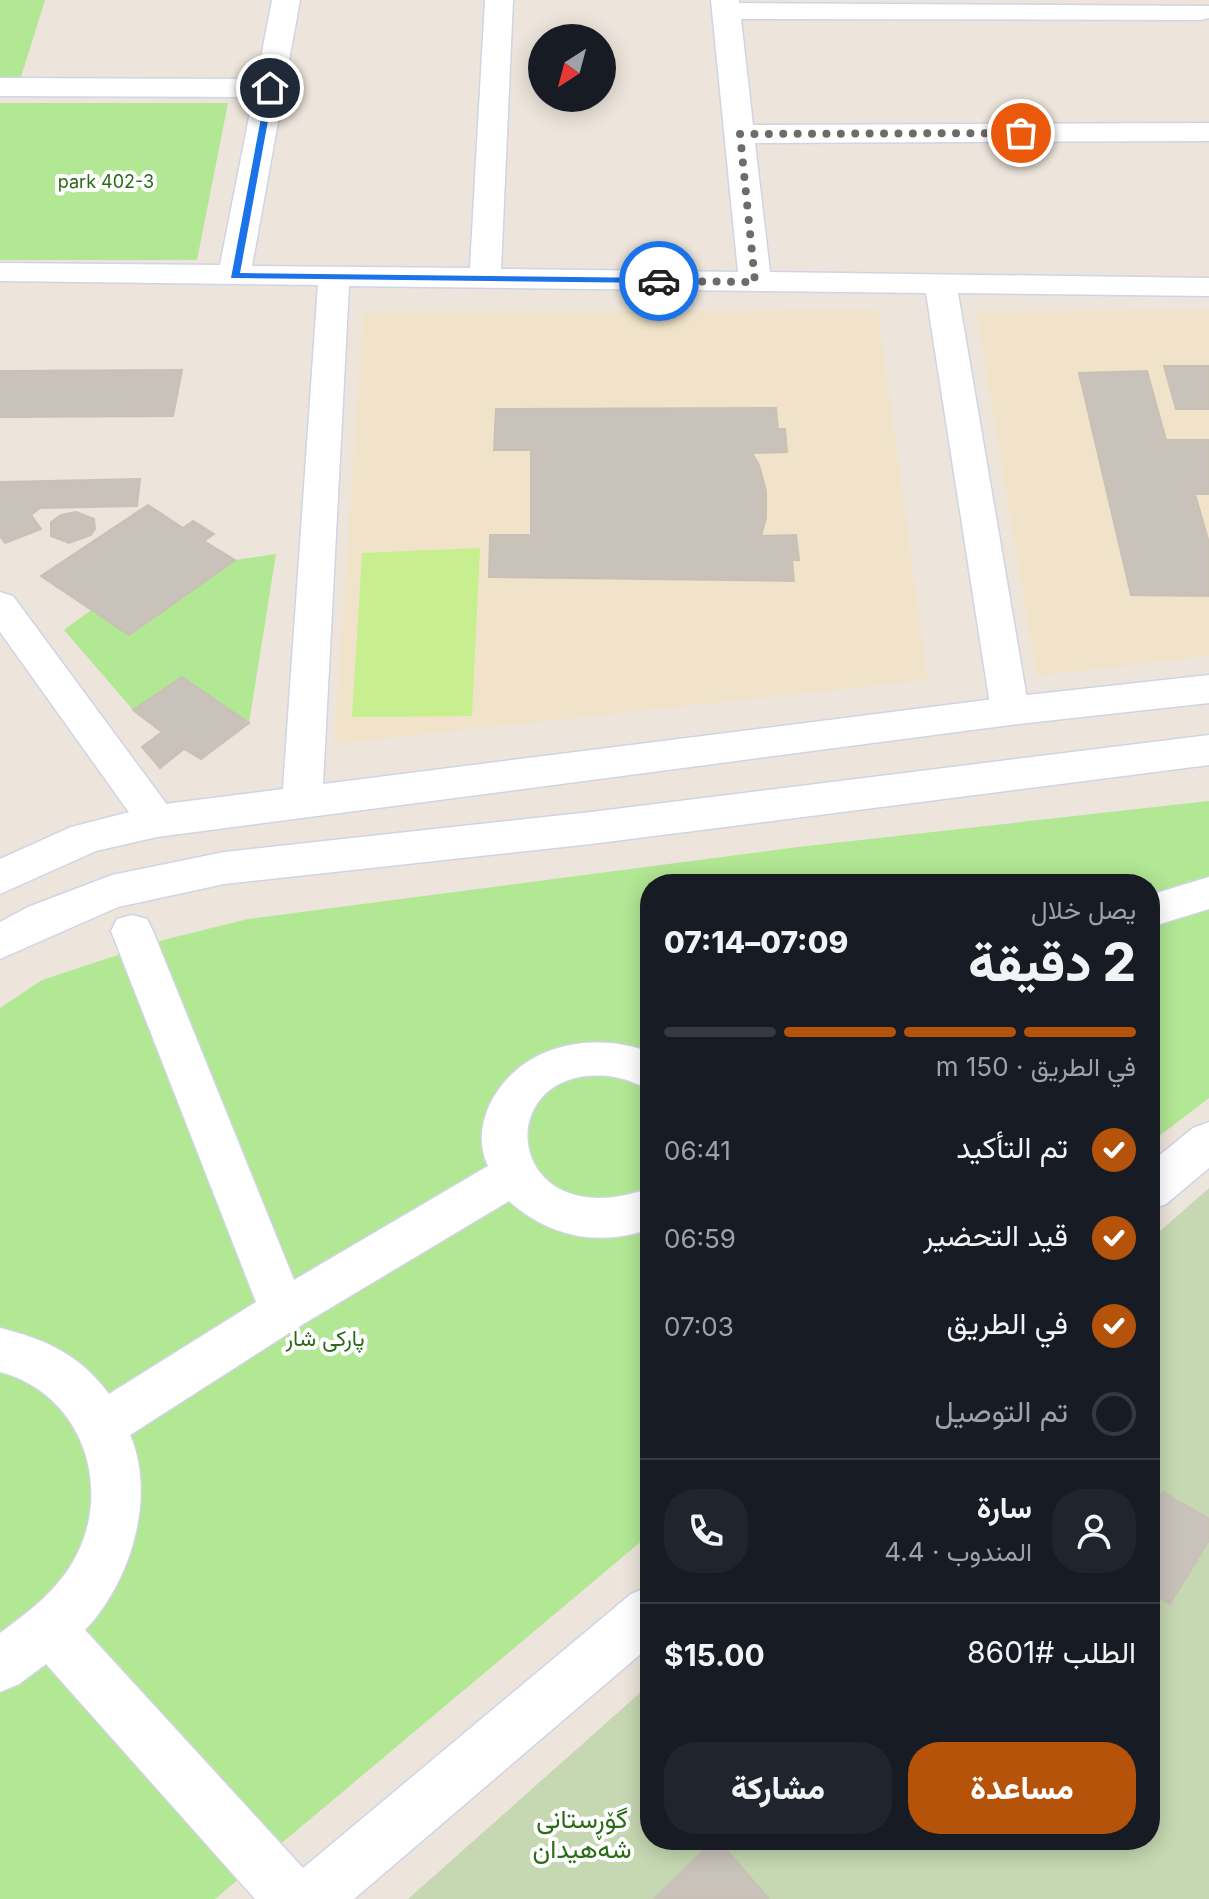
<!DOCTYPE html>
<html lang="ar">
<meta charset="utf-8">
<style>
:root{--surface:#171b24;--page:#20242c;--text:#f1f3f6;--muted:#9ea1a6;--line:#363941;--accent:#b45309}
body{margin:0;font-family:Inter,Vazirmatn,sans-serif;background:var(--page);color:var(--text);direction:rtl;height:100vh;display:flex;flex-direction:column;font-size:30px;white-space:nowrap}
*{box-sizing:border-box;margin:0}
p{font-size:26px;color:var(--muted)}
.icon{flex:none;width:44px;height:44px;fill:none;stroke:currentColor;stroke-width:2;stroke-linecap:round;stroke-linejoin:round}
.map{position:relative;flex:1;overflow:hidden;direction:ltr}
.panel{position:absolute;left:640px;top:874px;width:520px;height:976px;display:flex;flex-direction:column;background:var(--surface);border-radius:32px;box-shadow:0 4px 20px #0003;direction:rtl}
.panel>*{flex:none}
.needle{width:52px;rotate:216deg}
.tools{position:absolute;left:528px;top:24px;display:grid;gap:16px}
.tools a{display:grid;place-items:center;width:88px;height:88px;border-radius:50%;background:var(--surface);box-shadow:0 4px 20px #0003;font-size:40px}
.pin{position:absolute;display:grid;place-items:center;width:68px;height:68px;color:#fff;margin:-34px;border:4px solid #fff;border-radius:50%;box-shadow:0 2px 8px #0007}
.courier{position:absolute;display:grid;place-items:center;width:80px;height:80px;margin:-40px;border:6px solid #1a73e8;border-radius:50%;background:#fff;color:#222;box-shadow:0 2px 10px #0007}
.summary em{font-style:normal;font-weight:800}
.summary div{display:flex;flex-direction:column-reverse}
.summary{display:flex;align-items:center;justify-content:space-between;height:136px;padding:0 24px}
h1{font-size:52px;font-weight:800;line-height:60px}
.bar{display:grid;grid-template-columns:repeat(4,1fr);gap:12px 8px;align-content:center;height:96px;padding:0 24px}
.bar i{height:10px;border-radius:6px;background:var(--line)}
.bar .active{background:var(--accent)}
.bar p{grid-column:span 4}
.line{display:flex;align-items:center;gap:20px;padding:0 24px;border-top:2px solid var(--line)}
.line div{flex:1}
.round{display:grid;place-items:center;flex:none;width:84px;height:84px;border-radius:32px;background:var(--page)}
ol{padding:0 24px;list-style:none}
li{display:flex;align-items:center;gap:24px;height:88px}
li p{margin-inline-start:auto}
li .icon{padding:8px;border-radius:50%;background:var(--accent);color:#fff;stroke-width:4}
li:last-child{color:var(--muted)}
li i{width:44px;height:44px;border:4px solid var(--line);border-radius:50%}
.button{display:flex;gap:16px;margin-top:auto;padding:16px 24px}
.button a{flex:1;height:92px;border-radius:32px;background:var(--accent);color:#fff;font-size:32px;font-weight:800;line-height:92px;text-align:center}
.button a+a{background:var(--page);color:var(--text)}
.map>svg:first-child{display:block}
.education{fill:#f0e3c9}
.green{fill:#b2e794}
.cemetery{fill:#c5d8b1}
.pitch{fill:#c8ef8f}
.building{fill:#c8c2bb;stroke:#c9c1b5;stroke-width:2}
.lines{fill:none;stroke-linecap:round;stroke-linejoin:round}
.street-casing{stroke:#d0d4e4;stroke-width:3}
.secondary-casing{stroke:#d0d4e4;stroke-width:3}
.street{fill:#fff;fill-rule:evenodd}
.secondary{fill:#fff;fill-rule:evenodd}
.route{fill:#1a73e8}
.done{stroke:#6e6b68;stroke-width:8;stroke-dasharray:0 14.4}
.labels{text-anchor:middle;dominant-baseline:central;stroke-width:8;stroke-linejoin:round;paint-order:stroke}
.far-park-label{font-size:18px;fill:#296c15;stroke:#fff}
.park-label{font-size:22px;fill:#296c15;stroke:#fff}
.near-park-label{font-size:26px;fill:#296c15;stroke:#fff}
</style>
<div class="map">
<svg width="1209" height="1899" viewBox="0 0 1209 1899">
<rect width="100%" height="100%" fill="#ede5db"/>
<!-- education -->
<g class="education">
<polygon points="878,310 928,680 334,744 363,312"/>
<polygon points="1209,310 1209,656 1036,676 976,311"/>
</g>
<!-- green -->
<g class="green">
<polygon points="0,0 45,0 21,77 0,77"/>
<polygon points="0,103 228,103 197,260 0,260"/>
<polygon points="276,554 249,723 182,677 133,710 64,630 91,610 129,635 235,560"/>
<polygon points="1209,801 1209,1098 1150,1143 1150,884 650,884 650,1534 215,1899 0,1899 0,1008 42,980 167,939 248,919 798,847"/>
</g>
<!-- cemetery -->
<polygon class="cemetery" points="1209,1188 1209,1899 408,1899 650,1684 650,1840 1150,1840 1150,1240"/>
<!-- pitch -->
<polygon class="pitch" points="480,548 472,716 352,717 362,553"/>
<!-- building -->
<g class="building">
<polygon points="1164,366 1209,366 1209,409 1176,409"/>
<polygon points="182,370 173,416 0,417 0,371"/>
<polygon points="1147,371 1166,440 1209,440 1209,494 1195,494 1209,543 1209,596 1131,595 1079,373"/>
<polygon points="776,408 778,429 785,429 787,452 752,453 759,465 766,491 766,518 761,536 796,535 799,560 792,560 794,581 489,577 490,535 531,535 531,450 494,450 496,409"/>
<polygon points="140,479 137,506 40,508 31,515 41,529 5,543 0,536 0,482"/>
<polygon points="148,505 183,528 193,521 214,534 204,541 235,560 129,635 41,576"/>
<polygon points="76,512 94,519 95,529 91,535 69,543 51,536 51,522 61,515"/>
<polygon points="182,677 249,723 201,759 184,749 160,768 142,747 162,732 133,710"/>
<polygon points="1163,1492 1209,1519 1209,1540 1170,1604 1150,1592 1150,1515"/>
<polygon points="714,1840 718,1840 769,1899 654,1899"/>
</g>
<g class="lines">
<defs>
<g id="street">
<polygon points="272,0 300,0 252,266 470,268 485,0 513,0 501,269 738,272 711,0 739,0 739,3 1209,6 1209,18 1200,20 741,19 753,125 1209,123 1209,141 755,143 770,272 1209,278 1209,296 958,293 1029,711 1024,721 1010,725 996,721 991,711 926,293 349,286 322,803 316,813 302,818 288,813 282,803 318,285 0,281 0,263 220,265 253,97 0,96 0,78 257,79"/>
<polygon points="0,592 13,596 171,810 177,821 171,832 157,836 143,832 0,632"/>
<polygon points="1209,877 1209,909 1150,927 1150,895"/>
<path d="M132 915 147 919 153 931 294 1280 488 1166C479 1146 480 1127 489 1106 518 1045 590 1030 650 1052V1089C639 1085 627 1079 615 1077 487 1058 500 1242 650 1188V1229C599 1247 549 1237 509 1201L300 1326 130 1435C157 1497 130 1583 85 1630L303 1868 631 1594 650 1586V1646L354 1899H255L46 1664 19 1684 0 1692V1633C26 1614 54 1593 71 1565 116 1492 84 1394 0 1372V1328C47 1340 79 1354 109 1394L256 1302 111 931 117 919Z"/>
<polygon points="1209,1122 1209,1168 1166,1204 1150,1210 1150,1163 1193,1128"/>
</g>
<g id="secondary">
<polygon points="1209,675 1209,703 1010,725 157,837 96,851 0,894 0,859 71,827 157,805 1010,697"/>
<polygon points="1209,735 1209,765 591,844 224,884 118,907 0,959 0,922 28,907 112,875 224,852 591,812"/>
</g>
</defs>
<!-- street casing -->
<use href="#street" class="street-casing"/>
<!-- secondary casing -->
<use href="#secondary" class="secondary-casing"/>
<!-- street -->
<use href="#street" class="street"/>
<!-- secondary -->
<use href="#secondary" class="secondary"/>
</g>
<!-- route -->
<polygon class="route" points="267,86 274,88 240,273 659,278 664,281 659,283 231,278"/>
<g class="lines">
<!-- done -->
<polyline class="done" points="659,281 755,282 740,134 1021,133"/>
</g>
<g class="labels">
<!-- far-park labels -->
<g class="far-park-label">
<text x="106" y="181">park 402-3</text>
</g>
<!-- park labels -->
<g class="park-label">
<text x="325" y="1338">پارکی شار</text>
</g>
<!-- near-park labels -->
<g class="near-park-label">
<text x="582" y="1818">گۆڕستانی<tspan x="582" dy="30">شەهیدان</tspan></text>
</g>
</g>
</svg>
<div class="tools">
<a><svg class="needle" viewBox="-14 -14 28 28"><path d="M0-13l5 13h-10z" fill="#e53935"/><path d="M0 13l5-13h-10z" fill="#9ea1a6"/></svg></a>
</div>
<div class="pin" style="left:1021px;top:133px;background:#ea580c"><svg class="icon" aria-label="bag" viewBox="0 0 24 24"><path d="M5 8h14l-1 12H6zM9 8a3 3 0 0 1 6 0"/></svg></div>
<div class="pin" style="left:270px;top:88px;background:#1f2937"><svg class="icon" aria-label="home" viewBox="0 0 24 24"><path d="M3 11l9-7 9 7M6 9v11h12V9"/></svg></div>
<div class="courier" style="left:659px;top:281px"><svg class="icon" aria-label="car" viewBox="0 0 24 24"><path d="M5 17H2v-5l4-1 3-4h7l3 4 3 1v5h-3M9 17h6M6 11h13"/><circle cx="7" cy="17" r="2"/><circle cx="17" cy="17" r="2"/></svg></div>
<section class="panel">
<div class="summary"><div><h1>2 دقيقة</h1><p>يصل خلال</p></div><em>07:09–07:14</em></div>
<div class="bar"><i class="active"></i><i class="active"></i><i class="active"></i><i></i><p>في الطريق · 150 m</p></div>
<ol>
<li><svg class="icon" aria-label="check" viewBox="0 0 24 24"><path d="M5 12l5 5 9-10"/></svg>تم التأكيد<p>06:41</p></li>
<li><svg class="icon" aria-label="check" viewBox="0 0 24 24"><path d="M5 12l5 5 9-10"/></svg>قيد التحضير<p>06:59</p></li>
<li><svg class="icon" aria-label="check" viewBox="0 0 24 24"><path d="M5 12l5 5 9-10"/></svg>في الطريق<p>07:03</p></li>
<li><i></i>تم التوصيل</li>
</ol>
<div class="line" style="height:144px"><a class="round"><svg class="icon" aria-label="person" viewBox="0 0 24 24"><circle cx="12" cy="8" r="4"/><path d="M4 21q1-7 8-7t8 7"/></svg></a><div><b>سارة</b><p>المندوب · 4.4</p></div><a class="round"><svg class="icon" aria-label="phone" viewBox="0 0 24 24"><path d="M5 4h4l2 5-3 2q2 4 5 5l2-3 5 2v4C11 20 4 13 5 4z"/></svg></a></div>
<div class="line" style="height:104px"><div>الطلب #8601</div><b>$15.00</b></div>
<div class="button"><a>مساعدة</a><a>مشاركة</a></div>
</section>
</div>
